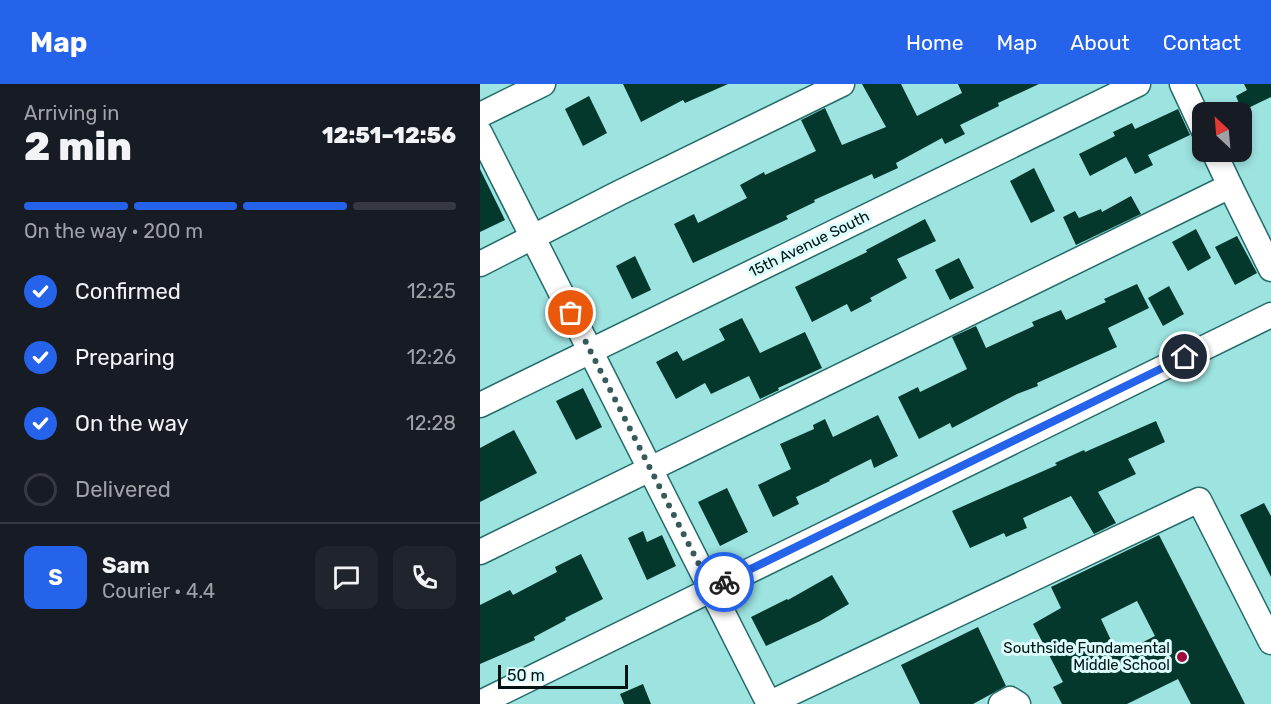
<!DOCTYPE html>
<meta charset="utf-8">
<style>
:root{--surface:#171b24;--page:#20242c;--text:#f1f3f6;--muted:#9ea1a6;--line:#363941;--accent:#2563eb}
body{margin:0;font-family:Rubik,sans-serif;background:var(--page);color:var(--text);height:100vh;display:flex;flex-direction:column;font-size:22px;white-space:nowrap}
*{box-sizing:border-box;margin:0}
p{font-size:20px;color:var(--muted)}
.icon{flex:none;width:33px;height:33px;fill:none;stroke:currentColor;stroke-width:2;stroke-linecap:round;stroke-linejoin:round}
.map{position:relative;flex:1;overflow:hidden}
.details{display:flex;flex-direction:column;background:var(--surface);width:480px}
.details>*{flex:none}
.needle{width:39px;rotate:334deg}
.fabs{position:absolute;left:712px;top:18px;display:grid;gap:12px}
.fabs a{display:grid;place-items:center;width:60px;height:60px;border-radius:12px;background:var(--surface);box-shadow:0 3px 9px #0003;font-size:30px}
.scale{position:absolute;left:18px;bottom:15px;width:130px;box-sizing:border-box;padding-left:6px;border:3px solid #001212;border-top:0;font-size:16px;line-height:21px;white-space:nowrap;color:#001212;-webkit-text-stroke:4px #dbfdfb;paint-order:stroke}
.pin{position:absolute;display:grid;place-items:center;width:51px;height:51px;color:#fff;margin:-26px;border:3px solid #fff;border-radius:50%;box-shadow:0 2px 6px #0007}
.courier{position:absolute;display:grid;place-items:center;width:60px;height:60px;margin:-30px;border:4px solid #2563eb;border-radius:50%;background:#fff;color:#222;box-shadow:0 2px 8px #0007}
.headline em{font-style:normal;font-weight:800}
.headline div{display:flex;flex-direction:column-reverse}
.headline{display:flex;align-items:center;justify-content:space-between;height:102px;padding:0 24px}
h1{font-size:39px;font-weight:800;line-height:45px}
.bar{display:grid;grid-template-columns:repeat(4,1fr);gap:9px 6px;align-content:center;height:72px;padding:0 24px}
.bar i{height:8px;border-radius:4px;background:var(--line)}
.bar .active{background:var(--accent)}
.bar p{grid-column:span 4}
.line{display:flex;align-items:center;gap:15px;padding:0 24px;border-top:2px solid var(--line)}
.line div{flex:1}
.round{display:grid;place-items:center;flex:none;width:63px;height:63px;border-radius:12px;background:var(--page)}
ol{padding:0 24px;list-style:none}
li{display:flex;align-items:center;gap:18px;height:66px}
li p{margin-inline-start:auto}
li .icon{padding:6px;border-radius:50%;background:var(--accent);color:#fff;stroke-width:4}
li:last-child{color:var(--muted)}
li i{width:33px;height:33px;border:3px solid var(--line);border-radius:50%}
header{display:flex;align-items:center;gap:36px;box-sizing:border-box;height:84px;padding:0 30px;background:var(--accent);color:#fff}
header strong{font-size:28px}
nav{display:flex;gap:33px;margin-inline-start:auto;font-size:21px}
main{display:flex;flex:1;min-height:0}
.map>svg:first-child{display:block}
.building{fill:#04382c;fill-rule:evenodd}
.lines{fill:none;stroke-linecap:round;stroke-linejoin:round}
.minor-casing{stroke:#236c6a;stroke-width:27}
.minor{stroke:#fff;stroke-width:24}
.done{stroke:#375b5a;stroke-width:6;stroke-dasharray:0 10.8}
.route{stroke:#2563eb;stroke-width:8}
.poi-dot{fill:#a4093c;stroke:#dbfdfb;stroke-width:2}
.labels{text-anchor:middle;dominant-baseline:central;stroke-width:6;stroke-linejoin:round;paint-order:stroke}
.street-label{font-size:15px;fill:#001212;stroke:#dbfdfb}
.poi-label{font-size:15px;fill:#001212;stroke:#dbfdfb;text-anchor:end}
</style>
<header>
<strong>Map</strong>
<nav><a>Home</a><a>Map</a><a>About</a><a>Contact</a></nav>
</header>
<main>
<section class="details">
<div class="headline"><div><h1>2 min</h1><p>Arriving in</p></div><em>12:51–12:56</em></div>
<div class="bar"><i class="active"></i><i class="active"></i><i class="active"></i><i></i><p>On the way · 200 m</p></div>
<ol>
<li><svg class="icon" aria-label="check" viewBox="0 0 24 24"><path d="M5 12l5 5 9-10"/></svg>Confirmed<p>12:25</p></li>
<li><svg class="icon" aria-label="check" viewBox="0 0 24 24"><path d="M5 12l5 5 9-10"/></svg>Preparing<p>12:26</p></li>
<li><svg class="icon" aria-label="check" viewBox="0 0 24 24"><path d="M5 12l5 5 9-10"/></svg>On the way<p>12:28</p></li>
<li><i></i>Delivered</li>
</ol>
<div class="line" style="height:108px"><b class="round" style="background:var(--accent);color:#fff">S</b><div><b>Sam</b><p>Courier · 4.4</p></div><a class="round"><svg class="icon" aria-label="chat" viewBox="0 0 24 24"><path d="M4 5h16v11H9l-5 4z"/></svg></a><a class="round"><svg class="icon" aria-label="phone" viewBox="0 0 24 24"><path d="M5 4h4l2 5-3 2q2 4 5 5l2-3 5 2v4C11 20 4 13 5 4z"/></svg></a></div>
</section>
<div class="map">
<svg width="791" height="620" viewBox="0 0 791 620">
<rect width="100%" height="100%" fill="#9de3e0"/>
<!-- building -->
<g class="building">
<polygon points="143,0 248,0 205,19 203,16 161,38"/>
<polygon points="382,0 421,0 437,32 482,9 478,0 559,0 518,19 519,22 480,41 485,50 465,60 462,54 416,79 418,84 394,95 392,90 334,116 335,118 306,132 308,135 213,179 194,140 214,130 218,139 267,114 260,101 284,88 285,91 336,67 321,36 345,24 362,61 406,43"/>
<polygon points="764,0 791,0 791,13 762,27 756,12 767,6"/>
<polygon points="109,12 127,49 103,62 85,25"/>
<polygon points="698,25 710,51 668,71 673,81 655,90 646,73 610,92 599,70 635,52 633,48 652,39 655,45"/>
<polygon points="554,84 575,127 551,139 530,97"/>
<polygon points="0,85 25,136 0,148"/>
<polygon points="651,112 661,130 596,161 583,133 595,127 599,134 621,125 622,128"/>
<polygon points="445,135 456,157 417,175 427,194 390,214 392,217 371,228 367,220 332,238 315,203 387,168 386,166"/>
<polygon points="716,145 731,174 708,187 692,158"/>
<polygon points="757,152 777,189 755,201 735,163"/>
<polygon points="155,172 171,206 152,215 136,182"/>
<polygon points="479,174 494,204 470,216 455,186"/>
<polygon points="657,200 669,224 628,244 637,263 557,299 558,302 537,310 472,344 470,339 439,355 418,313 438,303 440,308 487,285 472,253 496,242 506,264 554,242 552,238 581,226 586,236 626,218 624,215"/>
<polygon points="689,202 704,230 683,242 668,214"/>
<polygon points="262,234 280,269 325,248 342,284 298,304 299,306 280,315 269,292 231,310 225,299 196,315 176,278 197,267 203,277 245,256 239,245"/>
<polygon points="103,304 122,343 96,356 76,317"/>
<polygon points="398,331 418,372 394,384 391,375 349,396 350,397 316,413 319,420 293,433 278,401 311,385 300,360 334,345 333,341 345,335 353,353"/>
<polygon points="676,337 685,358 648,375 656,390 618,408 636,439 614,450 591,412 543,434 547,444 526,453 524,449 490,464 472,427 577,381 575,379 604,366 605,368"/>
<polygon points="34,346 57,389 0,418 0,364"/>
<polygon points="247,404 268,448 240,462 218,418"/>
<polygon points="784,419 791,432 791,493 760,431"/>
<polygon points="163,447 167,458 182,451 196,482 167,496 148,454"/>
<path d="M679 451 765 620H711L698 595 647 620H582L573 603 583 598 553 540 581 524 571 503ZM657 517 675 552 638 571 621 535Z"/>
<polygon points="101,470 123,515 85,534 86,536 54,553 55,556 0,580 0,521 30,506 33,511 77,488 75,483"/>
<polygon points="352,491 369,520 340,537 286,562 271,533 307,515 308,516"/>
<polygon points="498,543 526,602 493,620 440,620 421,581"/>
<polygon points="163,600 171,620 144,620 140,610"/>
</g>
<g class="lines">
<defs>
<g id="minor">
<polyline points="702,0 723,45"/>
<polyline points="0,31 63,0"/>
<polyline points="0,49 289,620"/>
<polyline points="734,68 750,102"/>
<polyline points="0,180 139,109 362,0"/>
<polyline points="0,321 658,0"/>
<polyline points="0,468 750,102 791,185"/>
<polyline points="0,619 791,231"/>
<polyline points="288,620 719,416 791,558"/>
<polyline points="521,620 530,615 538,620"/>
</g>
</defs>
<!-- minor casing -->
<use href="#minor" class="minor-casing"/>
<!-- minor -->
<use href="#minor" class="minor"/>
</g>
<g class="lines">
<!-- done -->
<polyline class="done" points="91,229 231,504 244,498"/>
<!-- route -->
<polyline class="route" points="244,498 705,273"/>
</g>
<!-- markers -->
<circle class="poi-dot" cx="702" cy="573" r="6"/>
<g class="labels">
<!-- street labels -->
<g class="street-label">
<text transform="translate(329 160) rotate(-26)">15th Avenue South</text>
</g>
<!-- poi labels -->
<g class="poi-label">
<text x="690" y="564">Southside Fundamental<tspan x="690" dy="17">Middle School</tspan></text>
</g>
</g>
</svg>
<div class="fabs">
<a><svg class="needle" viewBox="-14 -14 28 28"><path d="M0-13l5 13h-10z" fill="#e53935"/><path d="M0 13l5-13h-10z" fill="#9ea1a6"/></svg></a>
</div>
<div class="scale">50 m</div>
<div class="pin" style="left:91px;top:229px;background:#ea580c"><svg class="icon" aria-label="bag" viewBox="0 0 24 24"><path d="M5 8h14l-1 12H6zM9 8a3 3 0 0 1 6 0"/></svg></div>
<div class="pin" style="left:705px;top:273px;background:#1f2937"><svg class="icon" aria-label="home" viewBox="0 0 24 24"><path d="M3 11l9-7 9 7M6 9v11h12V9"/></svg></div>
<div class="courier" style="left:244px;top:498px"><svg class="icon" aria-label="bike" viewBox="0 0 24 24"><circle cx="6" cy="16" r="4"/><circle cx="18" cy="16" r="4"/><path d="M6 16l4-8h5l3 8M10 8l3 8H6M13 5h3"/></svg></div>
</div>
</main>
